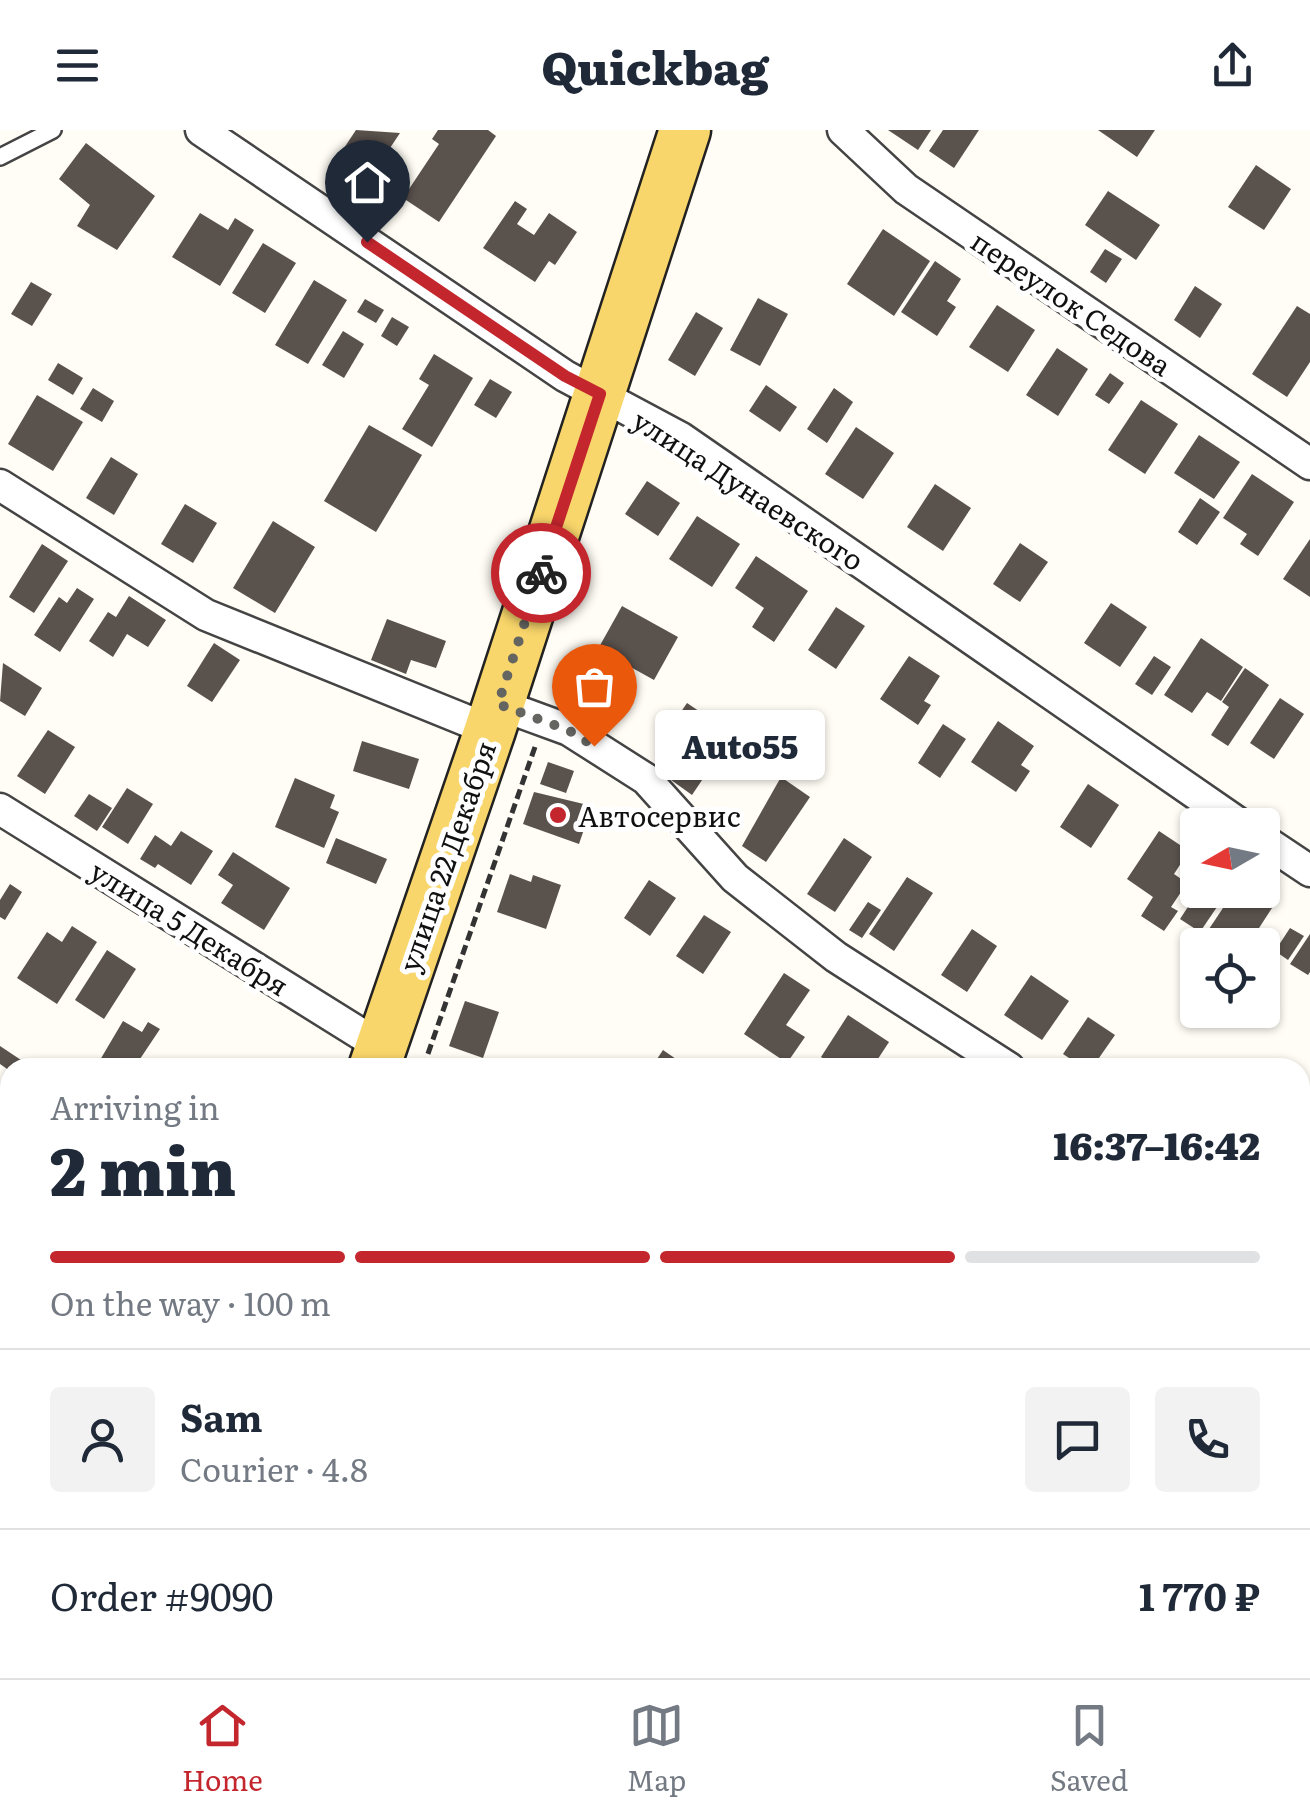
<!DOCTYPE html>
<meta charset="utf-8">
<style>
:root{--surface:#fff;--page:#f2f2f3;--text:#1f2937;--muted:#747a83;--line:#e0e1e3;--accent:#c4262e}
body{margin:0;font-family:Literata,serif;background:var(--page);color:var(--text);height:100vh;display:flex;flex-direction:column;font-size:38px;white-space:nowrap}
*{box-sizing:border-box;margin:0}
p{font-size:32px;color:var(--muted)}
.icon{flex:none;width:55px;height:55px;fill:none;stroke:currentColor;stroke-width:2;stroke-linecap:round;stroke-linejoin:round}
.map{position:relative;flex:1;overflow:hidden}
.details{position:absolute;left:0px;top:928px;width:1310px;height:622px;display:flex;flex-direction:column;background:var(--surface);border-radius:30px 30px 0 0;box-shadow:0 2px 8px #0004}
.details>*{flex:none}
.needle{width:65px;rotate:261deg}
.buttons{position:absolute;left:1180px;top:678px;display:grid;gap:20px}
.buttons a{display:grid;place-items:center;width:100px;height:100px;border-radius:10px;background:var(--surface);box-shadow:0 2px 8px #0004;font-size:50px}
.pin{position:absolute;display:grid;place-items:center;width:85px;height:85px;color:#fff;margin:-102px -42px;border-radius:50% 50% 50% 0;rotate:-45deg;box-shadow:0 0 10px #0007}
.pin .icon{rotate:45deg}
.courier{position:absolute;display:grid;place-items:center;width:100px;height:100px;margin:-50px;border:8px solid #c4262e;border-radius:50%;background:#fff;color:#222;box-shadow:0 2px 12px #0007}
.bubble{position:absolute;height:70px;border-radius:10px;background:var(--surface);box-shadow:0 2px 8px #0004;font-size:32px;font-weight:800;line-height:70px;text-align:center}
.head em{font-style:normal;font-weight:800}
.head div{display:flex;flex-direction:column-reverse}
.head{display:flex;align-items:center;justify-content:space-between;height:170px;padding:0 50px}
h1{font-size:65px;font-weight:800;line-height:75px}
.bar{display:grid;grid-template-columns:repeat(4,1fr);gap:15px 10px;align-content:center;height:120px;padding:0 50px}
.bar i{height:12px;border-radius:8px;background:var(--line)}
.bar .active{background:var(--accent)}
.bar p{grid-column:span 4}
.line{display:flex;align-items:center;gap:25px;padding:0 50px;border-top:2px solid var(--line)}
.line div{flex:1}
.round{display:grid;place-items:center;flex:none;width:105px;height:105px;border-radius:10px;background:var(--page)}
header{display:flex;justify-content:space-between;align-items:center;height:130px;padding:0 50px;background:var(--surface);font-size:45px;font-weight:800}
.tab-bar{display:flex;justify-content:space-around;align-items:center;height:140px;border-top:2px solid var(--line);background:var(--surface);font-size:28px;color:var(--muted)}
.tab-bar a{display:grid;justify-items:center;gap:5px}
.tab-bar .active{color:var(--accent)}
.map>svg:first-child{display:block}
.building{fill:#5a524d}
.lines{fill:none;stroke-linecap:round;stroke-linejoin:round}
.service-casing{stroke:#444;stroke-width:20}
.minor-casing{stroke:#444;stroke-width:35}
.primary-casing{stroke:#222;stroke-width:55}
.path{stroke:#333;stroke-width:5;stroke-dasharray:10 5;stroke-linecap:butt}
.service{stroke:#fff;stroke-width:15}
.minor{stroke:#fff;stroke-width:30}
.primary{stroke:#f9d66b;stroke-width:50}
.done{stroke:#646461;stroke-width:10;stroke-dasharray:0 18}
.route{stroke:#c4262e;stroke-width:12}
.poi-dot{fill:#c4262e;stroke:#fff;stroke-width:4}
.labels{text-anchor:middle;dominant-baseline:central;stroke-width:10;stroke-linejoin:round;paint-order:stroke}
.street-label{font-size:28px;fill:#111;stroke:#fff}
.poi-label{font-size:28px;fill:#111;stroke:#fff;text-anchor:start}
</style>
<header><svg class="icon" aria-label="menu" viewBox="0 0 24 24"><path d="M4 6h16M4 12h16M4 18h16"/></svg>Quickbag<svg class="icon" aria-label="share" viewBox="0 0 24 24"><path d="M12 15V3M7 8l5-5 5 5M5 13v7h14v-7"/></svg></header>
<div class="map">
<svg width="1310" height="1548" viewBox="0 0 1310 1548">
<rect width="100%" height="100%" fill="#fffdf5"/>
<!-- building -->
<g class="building">
<polygon points="356,0 400,3 370,48 338,27"/>
<polygon points="438,0 488,0 496,6 439,92 403,68 439,14 432,9"/>
<polygon points="888,0 931,0 918,20"/>
<polygon points="943,0 979,0 954,38 929,21"/>
<polygon points="1098,0 1155,0 1137,27"/>
<polygon points="86,13 155,66 117,120 77,96 90,75 59,49"/>
<polygon points="1256,35 1291,59 1264,100 1228,77"/>
<polygon points="1108,61 1160,95 1136,130 1085,95"/>
<polygon points="515,71 527,79 517,94 534,105 549,83 577,102 555,135 549,131 535,152 483,118"/>
<polygon points="200,83 228,100 235,88 254,100 220,156 172,127"/>
<polygon points="883,99 930,131 894,186 847,154"/>
<polygon points="263,113 296,133 265,183 232,163"/>
<polygon points="1105,119 1122,129 1106,153 1090,142"/>
<polygon points="935,131 961,149 947,171 956,177 937,206 901,182"/>
<polygon points="314,150 347,170 308,234 275,215"/>
<polygon points="31,152 52,164 32,196 11,184"/>
<polygon points="1195,156 1222,174 1200,208 1174,190"/>
<polygon points="758,168 788,184 760,236 730,220"/>
<polygon points="365,169 384,180 376,193 357,182"/>
<polygon points="997,175 1035,200 1008,242 969,217"/>
<polygon points="1297,176 1310,184 1310,232 1287,267 1252,244"/>
<polygon points="696,182 723,198 695,246 668,230"/>
<polygon points="392,187 409,197 397,216 381,206"/>
<polygon points="343,201 364,214 344,248 322,235"/>
<polygon points="1057,218 1088,239 1058,286 1026,265"/>
<polygon points="434,224 473,248 432,317 402,299 429,255 419,249"/>
<polygon points="58,233 83,248 73,265 48,250"/>
<polygon points="1110,243 1124,253 1109,274 1095,265"/>
<polygon points="490,249 512,262 496,288 474,275"/>
<polygon points="766,255 797,277 780,302 749,281"/>
<polygon points="93,258 114,271 102,292 80,279"/>
<polygon points="834,258 853,272 827,313 807,299"/>
<polygon points="37,265 83,292 53,341 8,314"/>
<polygon points="1141,270 1178,294 1145,344 1108,320"/>
<polygon points="369,295 422,325 376,402 324,371"/>
<polygon points="856,297 894,323 863,369 825,344"/>
<polygon points="1199,305 1240,332 1214,369 1174,343"/>
<polygon points="111,327 138,344 114,385 86,368"/>
<polygon points="1252,344 1294,372 1258,426 1240,414 1247,404 1223,388"/>
<polygon points="647,351 680,373 658,406 625,384"/>
<polygon points="935,354 971,378 943,421 907,397"/>
<polygon points="1200,368 1220,382 1197,415 1178,402"/>
<polygon points="185,374 217,393 193,433 161,414"/>
<polygon points="697,386 740,414 712,457 669,429"/>
<polygon points="273,391 315,417 275,483 233,458"/>
<polygon points="1310,409 1310,467 1283,449"/>
<polygon points="1020,413 1048,432 1020,472 993,454"/>
<polygon points="42,414 68,431 34,483 9,467"/>
<polygon points="756,426 808,461 774,512 752,497 764,478 735,458"/>
<polygon points="77,458 94,469 60,522 34,505 59,467 67,473"/>
<polygon points="129,466 166,490 148,517 127,504 113,527 89,511 108,482 116,487"/>
<polygon points="1111,473 1147,497 1120,537 1084,513"/>
<polygon points="622,476 678,507 654,550 598,519"/>
<polygon points="836,477 865,496 836,539 808,520"/>
<polygon points="387,489 446,511 436,538 411,530 406,544 371,530"/>
<polygon points="1201,508 1243,537 1221,571 1207,562 1192,583 1164,565"/>
<polygon points="214,513 240,530 212,572 187,556"/>
<polygon points="909,526 940,546 924,571 931,575 918,595 880,569"/>
<polygon points="1154,526 1171,537 1152,565 1135,554"/>
<polygon points="3,533 42,558 25,586 0,571"/>
<polygon points="591,535 613,543 599,586 558,572 568,542 587,549"/>
<polygon points="1245,538 1269,555 1228,616 1211,605 1229,577 1222,572"/>
<polygon points="1280,568 1304,584 1274,629 1250,613"/>
<polygon points="687,573 733,604 692,665 667,647 675,635 661,626 681,597 674,592"/>
<polygon points="998,591 1034,616 1021,635 1030,641 1016,662 971,632"/>
<polygon points="943,594 966,609 940,648 918,633"/>
<polygon points="48,600 75,617 45,664 17,646"/>
<polygon points="362,611 419,629 409,659 353,641"/>
<polygon points="548,632 574,641 566,663 540,654"/>
<polygon points="781,647 810,667 766,732 742,716"/>
<polygon points="295,648 335,665 330,678 339,682 324,718 275,697"/>
<polygon points="1088,654 1119,675 1091,718 1060,697"/>
<polygon points="127,658 153,674 128,714 102,697"/>
<polygon points="534,662 592,676 579,714 523,694"/>
<polygon points="89,664 112,678 97,701 74,686"/>
<polygon points="181,701 213,721 191,755 158,734 155,738 140,729 155,705 171,716"/>
<polygon points="1159,701 1189,721 1174,744 1187,753 1171,777 1178,781 1164,801 1141,786 1153,767 1127,749"/>
<polygon points="336,708 387,729 376,754 326,733"/>
<polygon points="844,708 872,727 835,782 807,764"/>
<polygon points="233,722 290,758 264,800 221,773 233,755 218,745"/>
<polygon points="510,744 531,752 533,745 561,755 546,799 497,782"/>
<polygon points="907,747 933,763 894,821 869,804"/>
<polygon points="649,750 676,768 650,806 624,788"/>
<polygon points="10,754 22,762 5,790 0,787 0,770"/>
<polygon points="1199,760 1219,774 1200,802 1180,789"/>
<polygon points="1235,760 1245,760 1272,778 1248,815 1221,815 1205,805"/>
<polygon points="868,772 881,780 862,808 849,800"/>
<polygon points="704,785 731,802 703,844 676,826"/>
<polygon points="72,796 97,812 57,874 17,848 47,802 62,812"/>
<polygon points="1290,798 1304,806 1288,830 1275,821"/>
<polygon points="972,799 997,816 967,862 941,845"/>
<polygon points="1310,804 1310,842 1308,845 1290,834"/>
<polygon points="107,820 136,839 104,889 75,870"/>
<polygon points="784,843 810,860 786,895 805,907 787,933 744,904"/>
<polygon points="1031,845 1069,871 1042,910 1004,885"/>
<polygon points="465,871 499,882 483,928 449,916"/>
<polygon points="848,885 889,912 872,938 837,938 821,927"/>
<polygon points="1088,887 1115,905 1092,938 1084,938 1063,924"/>
<polygon points="123,891 142,902 148,892 160,899 134,938 113,938 100,930"/>
<polygon points="0,916 33,938 10,941 0,934"/>
<polygon points="663,920 689,938 651,938"/>
<polygon points="1307,953 1310,980 1300,995 1300,963"/>
<polygon points="1300,1012 1310,1018 1310,1059 1300,1074"/>
<polygon points="0,1047 10,1053 10,1080 0,1074"/>
<polygon points="1300,1172 1310,1179 1310,1211 1300,1226"/>
<polygon points="0,1391 10,1397 10,1437 0,1453"/>
<polygon points="228,1540 251,1540 265,1548 224,1548"/>
<polygon points="570,1540 613,1540 608,1548 564,1548"/>
<polygon points="792,1540 828,1540 823,1548 787,1548"/>
<polygon points="885,1540 939,1540 934,1548 880,1548"/>
<polygon points="1176,1540 1214,1540 1223,1546 1171,1548"/>
</g>
<g class="lines">
<defs>
<polyline id="service" points="0,27 53,0"/>
<g id="minor">
<polyline points="201,0 565,246 681,308 1241,695"/>
<polyline points="843,0 906,59 1310,334"/>
<polyline points="0,355 206,485 490,600"/>
<polyline points="498,574 569,600 646,649 735,748 836,827 1009,938"/>
<polyline points="0,679 380,916"/>
<polyline points="1262,709 1310,741"/>
<polyline points="1300,1122 1310,1128"/>
<polyline points="0,1174 10,1179"/>
<polyline points="0,1499 10,1506"/>
<polyline points="1300,1532 1310,1538"/>
<polyline points="62,1540 74,1548"/>
<polyline points="691,1540 703,1548"/>
</g>
<g id="primary">
<polyline points="374,938 490,600 685,0"/>
<polyline points="167,1548 170,1540"/>
</g>
</defs>
<!-- service casing -->
<use href="#service" class="service-casing"/>
<!-- minor casing -->
<use href="#minor" class="minor-casing"/>
<!-- primary casing -->
<use href="#primary" class="primary-casing"/>
<!-- path -->
<polyline class="path" points="423,938 535,617"/>
<!-- service -->
<use href="#service" class="service"/>
<!-- minor -->
<use href="#minor" class="minor"/>
<!-- primary -->
<use href="#primary" class="primary"/>
</g>
<g class="lines">
<!-- done -->
<polyline class="done" points="541,443 498,574 568,600 594,616"/>
<!-- route -->
<polyline class="route" points="367,112 565,246 600,264 541,443"/>
</g>
<!-- markers -->
<circle class="poi-dot" cx="558" cy="685" r="10"/>
<g class="labels">
<!-- street labels -->
<g class="street-label">
<text transform="translate(1072 172) rotate(34)">переулок Седова</text>
<text transform="translate(749 359) rotate(33)">улица Дунаевского</text>
<text transform="translate(446 726) rotate(-71)">улица 22 Декабря</text>
<text transform="translate(190 797) rotate(32)">улица 5 Декабря</text>
</g>
<!-- poi labels -->
<g class="poi-label">
<text x="578" y="685">Автосервис</text>
</g>
</g>
</svg>
<div class="buttons">
<a><svg class="needle" viewBox="-14 -14 28 28"><path d="M0-13l5 13h-10z" fill="#e53935"/><path d="M0 13l5-13h-10z" fill="#747a83"/></svg></a>
<a><svg class="icon" aria-label="locate" viewBox="0 0 24 24"><circle cx="12" cy="12" r="6"/><path d="M12 2v4M12 18v4M2 12h4M18 12h4"/></svg></a>
</div>
<div class="pin" style="left:594px;top:616px;background:#ea580c"><svg class="icon" aria-label="bag" viewBox="0 0 24 24"><path d="M5 8h14l-1 12H6zM9 8a3 3 0 0 1 6 0"/></svg></div>
<div class="pin" style="left:367px;top:112px;background:#1f2937"><svg class="icon" aria-label="home" viewBox="0 0 24 24"><path d="M3 11l9-7 9 7M6 9v11h12V9"/></svg></div>
<div class="courier" style="left:541px;top:443px"><svg class="icon" aria-label="bike" viewBox="0 0 24 24"><circle cx="6" cy="16" r="4"/><circle cx="18" cy="16" r="4"/><path d="M6 16l4-8h5l3 8M10 8l3 8H6M13 5h3"/></svg></div>
<div class="bubble" style="left:655px;top:580px;width:170px">Auto55</div>
<section class="details">
<div class="head"><div><h1>2 min</h1><p>Arriving in</p></div><em>16:37–16:42</em></div>
<div class="bar"><i class="active"></i><i class="active"></i><i class="active"></i><i></i><p>On the way · 100 m</p></div>
<div class="line" style="height:180px"><a class="round"><svg class="icon" aria-label="person" viewBox="0 0 24 24"><circle cx="12" cy="8" r="4"/><path d="M4 21q1-7 8-7t8 7"/></svg></a><div><b>Sam</b><p>Courier · 4.8</p></div><a class="round"><svg class="icon" aria-label="chat" viewBox="0 0 24 24"><path d="M4 5h16v11H9l-5 4z"/></svg></a><a class="round"><svg class="icon" aria-label="phone" viewBox="0 0 24 24"><path d="M5 4h4l2 5-3 2q2 4 5 5l2-3 5 2v4C11 20 4 13 5 4z"/></svg></a></div>
<div class="line" style="height:130px"><div>Order #9090</div><b>1 770 ₽</b></div>
</section>
</div>
<nav class="tab-bar">
<a class="active"><svg class="icon" aria-label="home" viewBox="0 0 24 24"><path d="M3 11l9-7 9 7M6 9v11h12V9"/></svg>Home</a>
<a><svg class="icon" aria-label="map" viewBox="0 0 24 24"><path d="M3 6l6-2 6 2 6-2v14l-6 2-6-2-6 2zM9 4v14M15 6v14"/></svg>Map</a>
<a><svg class="icon" aria-label="saved" viewBox="0 0 24 24"><path d="M7 4h10v16l-5-4-5 4z"/></svg>Saved</a>
</nav>
